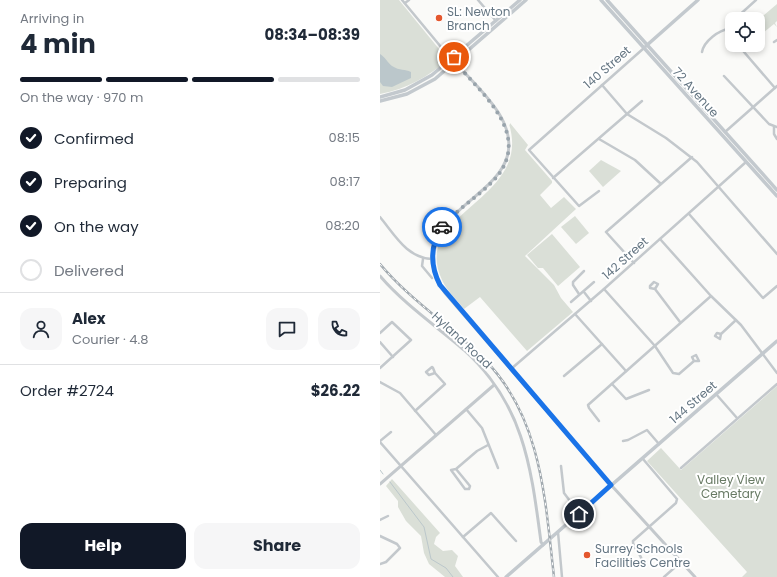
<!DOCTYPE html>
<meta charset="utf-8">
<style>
:root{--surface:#fff;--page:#f6f6f7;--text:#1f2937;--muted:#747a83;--line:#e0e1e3;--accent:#111827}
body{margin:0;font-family:Poppins,sans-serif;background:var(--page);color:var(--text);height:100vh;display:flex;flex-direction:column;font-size:15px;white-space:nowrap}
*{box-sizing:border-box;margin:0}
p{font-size:13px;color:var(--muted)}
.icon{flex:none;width:22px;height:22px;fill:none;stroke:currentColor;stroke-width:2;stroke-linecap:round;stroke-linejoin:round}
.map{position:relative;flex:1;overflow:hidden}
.side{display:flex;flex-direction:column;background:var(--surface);width:380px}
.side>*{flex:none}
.buttons{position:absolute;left:345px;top:12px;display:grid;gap:8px}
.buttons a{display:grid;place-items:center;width:40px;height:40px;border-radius:8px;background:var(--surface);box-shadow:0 2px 6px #0003;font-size:20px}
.pin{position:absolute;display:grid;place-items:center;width:34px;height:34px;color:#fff;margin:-17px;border:2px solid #fff;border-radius:50%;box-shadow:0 1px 4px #0007}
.courier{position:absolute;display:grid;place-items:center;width:40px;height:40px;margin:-20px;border:3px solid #1a73e8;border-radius:50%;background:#fff;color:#222;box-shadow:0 1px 5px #0007}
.head em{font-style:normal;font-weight:700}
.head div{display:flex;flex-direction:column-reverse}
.head{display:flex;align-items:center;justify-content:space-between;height:68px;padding:0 20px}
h1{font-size:26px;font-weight:700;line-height:30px}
.bar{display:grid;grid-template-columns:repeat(4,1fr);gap:6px 4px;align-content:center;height:48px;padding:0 20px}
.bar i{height:5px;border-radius:3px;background:var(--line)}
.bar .on{background:var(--accent)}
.bar p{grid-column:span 4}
.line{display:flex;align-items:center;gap:10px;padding:0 20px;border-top:1px solid var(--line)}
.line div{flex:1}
.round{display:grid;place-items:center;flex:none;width:42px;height:42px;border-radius:12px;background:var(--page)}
ol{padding:0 20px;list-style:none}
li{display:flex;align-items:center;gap:12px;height:44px}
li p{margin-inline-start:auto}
li .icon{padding:4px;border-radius:50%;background:var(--accent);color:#fff;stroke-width:4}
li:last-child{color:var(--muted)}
li i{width:22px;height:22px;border:2px solid var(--line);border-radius:50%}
.cta{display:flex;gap:8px;margin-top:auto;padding:8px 20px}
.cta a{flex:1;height:46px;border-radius:12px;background:var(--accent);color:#fff;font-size:16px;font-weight:700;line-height:46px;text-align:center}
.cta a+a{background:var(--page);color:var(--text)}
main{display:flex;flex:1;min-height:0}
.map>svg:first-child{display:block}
.green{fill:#dadfd7}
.water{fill:#bbc7cb}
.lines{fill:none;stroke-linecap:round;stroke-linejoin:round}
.stream{stroke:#bbc7cb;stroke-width:1}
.minor{stroke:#c3c8cc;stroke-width:2.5}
.tertiary{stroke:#c3c8cc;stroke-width:3}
.secondary{stroke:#c3c9ce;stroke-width:3.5}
.rail-casing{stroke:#a2aab0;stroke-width:2.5}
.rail{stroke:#fff;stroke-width:1;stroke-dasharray:3;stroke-linecap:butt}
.done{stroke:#99a4ac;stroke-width:4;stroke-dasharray:0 7.2}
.route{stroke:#1a73e8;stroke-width:5}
.poi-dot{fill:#e4572e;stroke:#fff;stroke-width:1.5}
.labels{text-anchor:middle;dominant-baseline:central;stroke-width:4;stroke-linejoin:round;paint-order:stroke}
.poi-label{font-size:12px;fill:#657683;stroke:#fff;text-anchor:start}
.street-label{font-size:12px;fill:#657683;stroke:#fff}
.park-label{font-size:12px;fill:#687a64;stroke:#fff}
</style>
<main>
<section class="side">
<div class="head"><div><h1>4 min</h1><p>Arriving in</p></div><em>08:34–08:39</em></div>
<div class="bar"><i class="on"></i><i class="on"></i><i class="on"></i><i></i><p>On the way · 970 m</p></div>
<ol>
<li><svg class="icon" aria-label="check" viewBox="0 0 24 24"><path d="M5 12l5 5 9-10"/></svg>Confirmed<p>08:15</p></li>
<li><svg class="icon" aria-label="check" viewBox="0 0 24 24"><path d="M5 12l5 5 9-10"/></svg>Preparing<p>08:17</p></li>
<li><svg class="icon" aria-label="check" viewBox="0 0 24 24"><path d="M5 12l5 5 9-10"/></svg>On the way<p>08:20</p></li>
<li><i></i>Delivered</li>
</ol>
<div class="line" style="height:72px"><a class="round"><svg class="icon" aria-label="person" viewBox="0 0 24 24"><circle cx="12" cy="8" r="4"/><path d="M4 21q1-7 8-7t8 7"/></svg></a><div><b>Alex</b><p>Courier · 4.8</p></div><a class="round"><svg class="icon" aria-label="chat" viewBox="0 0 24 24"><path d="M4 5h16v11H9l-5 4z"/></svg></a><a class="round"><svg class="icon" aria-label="phone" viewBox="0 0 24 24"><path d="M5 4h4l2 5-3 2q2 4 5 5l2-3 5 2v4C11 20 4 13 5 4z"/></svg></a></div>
<div class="line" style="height:52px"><div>Order #2724</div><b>$26.22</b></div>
<div class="cta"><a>Help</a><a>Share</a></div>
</section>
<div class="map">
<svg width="397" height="577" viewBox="0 0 397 577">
<rect width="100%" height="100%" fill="#fafaf8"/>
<!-- green -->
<g class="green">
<path d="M0 0H19L68 60C47 77 27 89 0 94Z"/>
<polygon points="397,4 397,21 395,23 397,27 394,24 378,37 378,20"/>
<path d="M130 123 148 145 145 150 172 181V183L160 195 171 208 184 197 196 209 145 256 174 285 181 298 193 312 147 351 100 297 84 309C76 299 67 291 62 280 30 212 153 201 129 124L130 125Z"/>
<polygon points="221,160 241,171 223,187 209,171"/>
<polygon points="195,216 209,233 196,244 181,227"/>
<polygon points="172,234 200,267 178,286 163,268 158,268 147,255"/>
<polygon points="397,386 397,577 362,577 367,572 267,461 281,448 301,470"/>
<polygon points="12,479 60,533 56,537 54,544 63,551 72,550 78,556 75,566 83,577 65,577 49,564 44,553 41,536 26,521 18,507 18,501 6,486"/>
</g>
<!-- water -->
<path class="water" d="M0 54C5 57 8 63 12 66 20 71 25 69 31 72V78L12 87 3 86 0 82Z"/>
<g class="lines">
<!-- stream -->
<g class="stream">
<polyline points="0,470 3,474"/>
<polyline points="10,482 44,527 51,559 66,568 73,577"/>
</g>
<!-- minor -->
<g class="minor">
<polyline points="22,0 71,59"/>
<polyline points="98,0 116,21"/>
<polyline points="25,3 29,0"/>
<polyline points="355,19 376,0"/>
<polyline points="349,29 352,38"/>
<polyline points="349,29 352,22"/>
<polyline points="394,42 397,40"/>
<polyline points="358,45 395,88"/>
<path d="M322 52C324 41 339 30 349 29"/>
<polyline points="344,76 389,124 397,127"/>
<polyline points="222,85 247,114 286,138 317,162 397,254"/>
<polyline points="394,127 394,134 397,139"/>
<polyline points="345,132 397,86"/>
<polyline points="219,139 255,160 281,184"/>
<polyline points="173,178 262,101"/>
<polyline points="219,191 199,206 149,150 264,48"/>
<polyline points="309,214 383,298 397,286"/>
<path d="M0 217C15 235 27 258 52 259"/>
<polyline points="280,239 331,296 361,325 397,373"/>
<polyline points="43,259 42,266 52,278"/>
<polyline points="254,263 226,232 312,157"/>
<polyline points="224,289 275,346 293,373 299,374 314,361 319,361 316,355 312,357 314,361"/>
<polyline points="275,289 278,284 274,282 270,286 270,288 275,289 300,322"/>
<polyline points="204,292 211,301"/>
<polyline points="199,294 193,285 193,282 204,271"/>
<polyline points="191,302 214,282"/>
<polyline points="195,314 246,371"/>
<polyline points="0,333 12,322 31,340 0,368"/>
<polyline points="341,334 337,333 335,336 340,339 341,334 356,320"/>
<polyline points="0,342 13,357"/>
<polyline points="131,369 224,289 366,162"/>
<polyline points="184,376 222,344"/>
<polyline points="0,382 20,393 56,435"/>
<polyline points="232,384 246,399 269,390"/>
<polyline points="336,394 357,418"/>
<polyline points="86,409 102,428 118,468"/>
<polyline points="35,411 65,384 55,373 53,368 52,367 46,372 49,375 55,373"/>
<polyline points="219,421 209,408 208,405 331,296"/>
<polyline points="0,441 11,432"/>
<polyline points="243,441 248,440 267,430 279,444"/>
<polyline points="0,442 118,577"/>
<polyline points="181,466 184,493 199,513"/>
<polyline points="301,468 397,384"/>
<polyline points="76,469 90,486 89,489 85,489 71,470 76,469 97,451 108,445"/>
<polyline points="0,520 8,516"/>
<polyline points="178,532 182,577"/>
<polyline points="0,536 17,544 20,548 6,562 0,564"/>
<polyline points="83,537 111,513 136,541"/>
<path d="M262 561C261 553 252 547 253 541L296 503 297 499 263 459"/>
<polyline points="284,577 301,562"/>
</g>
<!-- tertiary -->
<g class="tertiary">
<path d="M72 59C87 76 116 103 124 123 153 189 46 203 52 262 54 274 58 284 65 293L231 485"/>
<path d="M0 276C24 304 56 326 84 350 144 404 151 467 161 542L163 545"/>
<polyline points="0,484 114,385"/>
<polyline points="232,486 315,577"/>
</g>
<!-- secondary -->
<g class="secondary">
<polyline points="221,0 397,196"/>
<polyline points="227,0 397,190"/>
<polyline points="266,46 318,0"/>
<polyline points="0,97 25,90 52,75 140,0"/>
<polyline points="0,101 27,94 55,79 146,0"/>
<polyline points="126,577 397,341"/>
</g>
<defs>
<path id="rail" d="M0 264C30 300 71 326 104 359 162 417 165 500 174 577"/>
</defs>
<!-- rail casing -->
<use href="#rail" class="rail-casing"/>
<!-- rail -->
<use href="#rail" class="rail"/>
</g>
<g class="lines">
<!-- done -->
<path class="done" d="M62 227C77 209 98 197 114 180 155 135 100 92 72 59L74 57"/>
<!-- route -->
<path class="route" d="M62 227C50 245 50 266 60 285L231 485 199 514"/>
</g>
<!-- markers -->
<g class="poi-dot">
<circle cx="59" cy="18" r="4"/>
<circle cx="207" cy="555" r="4"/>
</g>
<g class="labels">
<!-- poi labels -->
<g class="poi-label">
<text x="67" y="11">SL: Newton<tspan x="67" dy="14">Branch</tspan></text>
<text x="215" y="548">Surrey Schools<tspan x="215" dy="14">Facilities Centre</tspan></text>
</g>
<!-- street labels -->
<g class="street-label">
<text transform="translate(227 67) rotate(-41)">140 Street</text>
<text transform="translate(316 92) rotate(48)">72 Avenue</text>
<text transform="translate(245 258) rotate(-42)">142 Street</text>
<text transform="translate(82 340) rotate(43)">Hyland Road</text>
<text transform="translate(313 402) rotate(-41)">144 Street</text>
</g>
<!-- park labels -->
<g class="park-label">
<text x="351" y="479">Valley View<tspan x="351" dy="14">Cemetary</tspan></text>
</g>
</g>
</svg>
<div class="buttons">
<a><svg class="icon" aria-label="locate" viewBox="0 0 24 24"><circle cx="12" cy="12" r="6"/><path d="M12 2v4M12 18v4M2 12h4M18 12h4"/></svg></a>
</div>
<div class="pin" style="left:74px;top:57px;background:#ea580c"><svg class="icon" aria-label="bag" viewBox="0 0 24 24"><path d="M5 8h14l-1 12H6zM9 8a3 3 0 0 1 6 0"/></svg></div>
<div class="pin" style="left:199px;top:514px;background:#1f2937"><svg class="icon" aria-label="home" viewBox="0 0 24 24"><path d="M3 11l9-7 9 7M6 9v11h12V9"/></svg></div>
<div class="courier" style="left:62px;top:227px"><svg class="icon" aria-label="car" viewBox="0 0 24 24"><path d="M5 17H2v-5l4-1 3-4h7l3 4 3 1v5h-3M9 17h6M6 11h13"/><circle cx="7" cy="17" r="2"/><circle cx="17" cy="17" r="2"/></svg></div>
</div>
</main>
